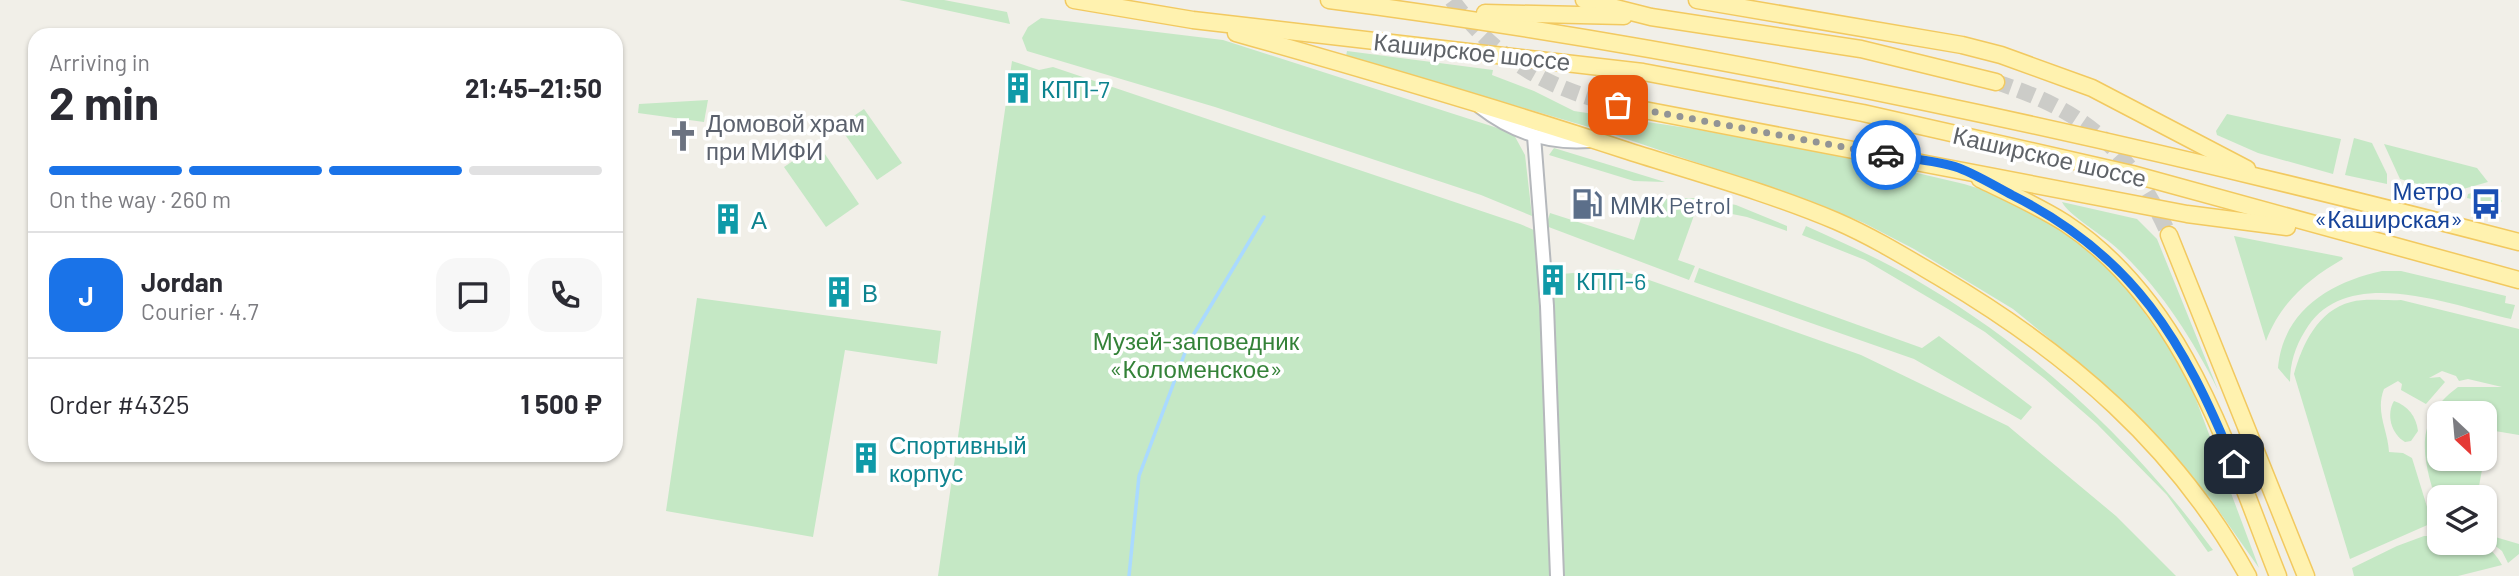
<!DOCTYPE html>
<meta charset="utf-8">
<style>
:root{--surface:#fff;--page:#f7f7f7;--text:#2b2b33;--muted:#7c7c81;--line:#e1e1e2;--accent:#1a73e8}
body{margin:0;font-family:Barlow,sans-serif;background:var(--page);color:var(--text);height:100vh;display:flex;flex-direction:column;font-size:26px;white-space:nowrap}
*{box-sizing:border-box;margin:0}
p{font-size:23px;color:var(--muted)}
.icon{flex:none;width:38px;height:38px;fill:none;stroke:currentColor;stroke-width:2;stroke-linecap:round;stroke-linejoin:round}
.map{position:relative;flex:1;overflow:hidden}
.panel{position:absolute;left:28px;top:28px;width:595px;height:434px;display:flex;flex-direction:column;background:var(--surface);border-radius:21px;box-shadow:0 2px 5px #0004}
.panel>*{flex:none}
.needle{width:46px;rotate:154deg}
.fabs{position:absolute;left:2427px;top:401px;display:grid;gap:14px}
.fabs a{display:grid;place-items:center;width:70px;height:70px;border-radius:14px;background:var(--surface);box-shadow:0 2px 5px #0004;font-size:35px}
.pin{position:absolute;display:grid;place-items:center;width:60px;height:60px;color:#fff;margin:-30px;border-radius:14px;box-shadow:0 4px 10px #0006}
.courier{position:absolute;display:grid;place-items:center;width:70px;height:70px;margin:-35px;border:5px solid #1a73e8;border-radius:50%;background:#fff;color:#222;box-shadow:0 2px 9px #0007}
.head em{font-style:normal;font-weight:700}
.head div{display:flex;flex-direction:column-reverse}
.head{display:flex;align-items:center;justify-content:space-between;height:119px;padding:0 21px}
h1{font-size:46px;font-weight:700;line-height:52px}
.bar{display:grid;grid-template-columns:repeat(4,1fr);gap:10px 7px;align-content:center;height:84px;padding:0 21px}
.bar i{height:9px;border-radius:5px;background:var(--line)}
.bar .current{background:var(--accent)}
.bar p{grid-column:span 4}
.line{display:flex;align-items:center;gap:18px;padding:0 21px;border-top:2px solid var(--line)}
.line div{flex:1}
.round{display:grid;place-items:center;flex:none;width:74px;height:74px;border-radius:21px;background:var(--page)}
.map>svg:first-child{display:block}
.green{fill:#c5e8c5}
.lines{fill:none;stroke-linecap:round;stroke-linejoin:round}
.stream{stroke:#aadaff;stroke-width:3.5}
.major-tunnel{stroke:#ccccc8;stroke-width:16;stroke-dasharray:16 8;stroke-linecap:butt}
.minor-casing{stroke:#b5b8bc;stroke-width:16}
.major-casing{stroke:#f2c960;stroke-width:19}
.minor{stroke:#fff;stroke-width:12}
.major{stroke:#fff2af;stroke-width:16}
.done{stroke:#929495;stroke-width:7;stroke-dasharray:0 12.6}
.route{stroke:#1a73e8;stroke-width:9}
.labels{text-anchor:middle;dominant-baseline:central;stroke-width:7;stroke-linejoin:round;paint-order:stroke}
.street-label{font-size:24px;fill:#5f6368;stroke:#fff}
.culture-label{font-size:24px;fill:#0d838f;stroke:#fff;text-anchor:start}
.worship-label{font-size:24px;fill:#5b616d;stroke:#fff;text-anchor:start}
.transit-label{font-size:24px;fill:#164399;stroke:#fff;text-anchor:end}
.service-label{font-size:24px;fill:#4e5e75;stroke:#fff;text-anchor:start}
.park-label{font-size:24px;fill:#348238;stroke:#fff}
</style>
<div class="map">
<svg width="2519" height="576" viewBox="0 0 2519 576">
<rect width="100%" height="100%" fill="#f1efe8"/>
<!-- green -->
<g class="green">
<polygon points="899,0 944,0 1007,12 1010,24"/>
<polygon points="1041,18 1223,40 1513,133 1525,155 1532,216 1481,195 1215,107 1027,51 1022,38 1028,27"/>
<polygon points="1347,51 1493,70 1492,75 1534,91 1574,111 1694,129 1849,157 1964,184 2000,195 2072,235 2125,285 2170,349 2194,394 2259,568 2209,497 2150,429 2072,357 2013,309 1914,249 1864,223 1810,201 1609,133 1346,56"/>
<polygon points="1012,61 1039,70 1053,67 1520,224 1534,230 1539,276 1618,269 1861,355 2008,426 2116,516 2176,576 938,576"/>
<polygon points="708,100 704,122 638,113 639,104"/>
<polygon points="864,109 902,163 877,180 839,126"/>
<polygon points="2227,114 2341,139 2333,174 2258,153 2217,135 2216,131"/>
<polygon points="2354,138 2372,143 2387,174 2387,184 2345,175"/>
<polygon points="818,144 859,204 826,227 784,167"/>
<polygon points="2384,144 2477,168 2488,182 2449,193 2400,179"/>
<polygon points="1554,148 1665,182 1634,181 1549,155"/>
<polygon points="2492,187 2502,201 2499,205 2467,198 2468,194"/>
<polygon points="1700,198 1736,205 1787,226 1787,231 1747,217 1697,207 1678,260 1695,266 1689,280 1546,226 1550,213 1634,240 1647,199"/>
<path d="M2062 202 2137 219 2157 239 2218 390C2192 338 2162 291 2119 250 2106 237 2068 215 2062 202Z"/>
<path d="M1806 226C1841 242 1878 258 1911 277 2032 347 2130 438 2213 550L2208 552 2167 495 2097 424 2044 378 1985 332 1948 309 1865 260 1802 235Z"/>
<path d="M2234 236 2342 257 2343 259C2308 279 2281 302 2266 341Z"/>
<polygon points="1699,268 1922,348 1939,336 2032,407 2021,420 1914,359 1694,282"/>
<path d="M2382 271H2401L2506 296 2505 303 2515 305 2511 319C2451 305 2344 262 2305 331 2295 347 2290 363 2290 382L2278 368C2283 310 2331 282 2382 271Z"/>
<polygon points="697,298 941,331 937,364 845,350 813,537 666,511"/>
<path d="M2401 300 2519 329V435L2489 430 2485 451V413H2440V458L2484 459 2477 497H2440L2439 509C2423 461 2411 421 2458 387H2502L2468 379 2459 381 2456 376 2442 371 2429 378 2440 377 2445 382 2426 404 2401 390 2402 384 2398 381 2384 389C2375 412 2388 430 2389 452L2403 453 2412 458 2432 523 2350 559 2294 374C2302 345 2318 310 2351 302 2366 298 2386 301 2401 300Z"/>
<path d="M2394 401C2408 406 2416 416 2418 431L2411 441 2405 442C2391 434 2386 414 2394 401Z"/>
<polygon points="2485,534 2519,544 2519,554 2508,563 2502,551 2485,538"/>
<path d="M2424 536H2439L2440 542C2469 542 2486 536 2502 565L2458 576H2354L2352 568 2397 546Z"/>
</g>
<g class="lines">
<!-- stream -->
<polyline class="stream" points="1129,576 1139,476 1189,342 1264,217"/>
<!-- major-tunnel -->
<g class="major-tunnel">
<path d="M1452 0C1496 59 1547 89 1618 105"/>
<path d="M1996 82C2085 111 2130 149 2169 235"/>
</g>
<defs>
<g id="minor">
<path d="M1480 107C1512 132 1549 144 1589 141"/>
<polyline points="1534,136 1547,306 1557,576"/>
</g>
<g id="major">
<polyline points="1074,0 1193,20 1643,72 1863,113 2132,174 2519,280"/>
<path d="M1329 0C1731 52 2128 141 2519 242"/>
<polyline points="1584,0 1651,17 1861,49 1996,82"/>
<polyline points="1697,0 1962,45 2001,55 2092,88 2247,169"/>
<polyline points="1485,13 1624,16"/>
<path d="M1236 33C1367 70 1498 108 1628 151 1697 173 1770 193 1836 221 1873 237 1907 258 1941 278 2068 353 2176 445 2248 576"/>
<polyline points="1618,105 2187,214 2287,227"/>
<path d="M1980 179C2009 193 2038 206 2065 223 2185 302 2228 450 2278 576"/>
<polyline points="2169,235 2306,576"/>
</g>
</defs>
<!-- minor casing -->
<use href="#minor" class="minor-casing"/>
<!-- major casing -->
<use href="#major" class="major-casing"/>
<!-- minor -->
<use href="#minor" class="minor"/>
<!-- major -->
<use href="#major" class="major"/>
</g>
<g class="lines">
<!-- done -->
<polyline class="done" points="1618,105 1886,155"/>
<!-- route -->
<path class="route" d="M1886 155C1909 159 1937 160 1959 168 1977 175 1995 186 2012 195 2134 256 2184 341 2234 464"/>
</g>
<!-- icons -->
<defs>
<symbol id="building-bare" viewBox="-9 -9 18 18"><path d="M-4-6H4V6H1V3H-1V6H-4ZM-2.5-4.3h1.7v1.8h-1.7ZM.8-4.3h1.7v1.8H.8ZM-2.5-1h1.7V.8h-1.7ZM.8-1h1.7V.8H.8Z" fill="#0f9aa8" stroke="#fff" stroke-width="2.5" paint-order="stroke"/></symbol>
<symbol id="church-bare" viewBox="-9 -9 18 18"><path d="M-1.2-6h2.4v3.5h3.3v2.4h-3.3V6h-2.4V-.1h-3.3v-2.4h3.3Z" fill="#6b7280" stroke="#fff" stroke-width="2.5" paint-order="stroke"/></symbol>
<symbol id="fuel-bare" viewBox="-9 -9 18 18"><path d="M-5.5-6h7V0h2V4h1.3V-2.5L3-4.5l.8-.8L6-3V5H2.5V1h-1V6h-7ZM-4.2-4.7v3.2H.2V-4.7Z" fill="#5c6f8a" stroke="#fff" stroke-width="2.5" paint-order="stroke"/></symbol>
<symbol id="bus-bare" viewBox="-9 -9 18 18"><path d="M-5-6H5V4H4V6H2V4H-2V6H-4V4H-5ZM-3.5-4V0h7V-4ZM-3.5 1.2v1.5H-2V1.2ZM2 1.2v1.5H3.5V1.2Z" fill="#1a4fb4" stroke="#fff" stroke-width="2.5" paint-order="stroke"/></symbol>
</defs>
<g fill-rule="evenodd">
<use href="#building-bare" x="996" y="66" width="44" height="44"/>
<use href="#church-bare" x="661" y="114" width="44" height="44"/>
<use href="#fuel-bare" x="1565" y="182" width="44" height="44"/>
<use href="#bus-bare" x="2464" y="182" width="44" height="44"/>
<use href="#building-bare" x="706" y="197" width="44" height="44"/>
<use href="#building-bare" x="1531" y="258" width="44" height="44"/>
<use href="#building-bare" x="817" y="270" width="44" height="44"/>
<use href="#building-bare" x="844" y="436" width="44" height="44"/>
</g>
<g class="labels">
<!-- street labels -->
<g class="street-label">
<text transform="translate(1472 51) rotate(6)">Каширское шоссе</text>
<text transform="translate(2050 156) rotate(13)">Каширское шоссе</text>
</g>
<!-- culture labels -->
<g class="culture-label">
<text x="1041" y="88">КПП-7</text>
<text x="751" y="219">А</text>
<text x="1576" y="280">КПП-6</text>
<text x="862" y="292">В</text>
<text x="889" y="444">Спортивный<tspan x="889" dy="28">корпус</tspan></text>
</g>
<!-- worship labels -->
<g class="worship-label">
<text x="706" y="122">Домовой храм<tspan x="706" dy="28">при МИФИ</tspan></text>
</g>
<!-- transit labels -->
<g class="transit-label">
<text x="2463" y="190">Метро<tspan x="2463" dy="28">«Каширская»</tspan></text>
</g>
<!-- service labels -->
<g class="service-label">
<text x="1610" y="204">ММК Petrol</text>
</g>
<!-- park labels -->
<g class="park-label">
<text x="1196" y="340">Музей-заповедник<tspan x="1196" dy="28">«Коломенское»</tspan></text>
</g>
</g>
</svg>
<div class="fabs">
<a><svg class="needle" viewBox="-14 -14 28 28"><path d="M0-13l5 13h-10z" fill="#e53935"/><path d="M0 13l5-13h-10z" fill="#7c7c81"/></svg></a>
<a><svg class="icon" aria-label="layers" viewBox="0 0 24 24"><path d="M12 4l9 5-9 5-9-5zM3 14l9 5 9-5"/></svg></a>
</div>
<div class="pin" style="left:1618px;top:105px;background:#ea580c"><svg class="icon" aria-label="bag" viewBox="0 0 24 24"><path d="M5 8h14l-1 12H6zM9 8a3 3 0 0 1 6 0"/></svg></div>
<div class="pin" style="left:2234px;top:464px;background:#1f2937"><svg class="icon" aria-label="home" viewBox="0 0 24 24"><path d="M3 11l9-7 9 7M6 9v11h12V9"/></svg></div>
<div class="courier" style="left:1886px;top:155px"><svg class="icon" aria-label="car" viewBox="0 0 24 24"><path d="M5 17H2v-5l4-1 3-4h7l3 4 3 1v5h-3M9 17h6M6 11h13"/><circle cx="7" cy="17" r="2"/><circle cx="17" cy="17" r="2"/></svg></div>
<section class="panel">
<div class="head"><div><h1>2 min</h1><p>Arriving in</p></div><em>21:45–21:50</em></div>
<div class="bar"><i class="current"></i><i class="current"></i><i class="current"></i><i></i><p>On the way · 260 m</p></div>
<div class="line" style="height:126px"><b class="round" style="background:var(--accent);color:#fff">J</b><div><b>Jordan</b><p>Courier · 4.7</p></div><a class="round"><svg class="icon" aria-label="chat" viewBox="0 0 24 24"><path d="M4 5h16v11H9l-5 4z"/></svg></a><a class="round"><svg class="icon" aria-label="phone" viewBox="0 0 24 24"><path d="M5 4h4l2 5-3 2q2 4 5 5l2-3 5 2v4C11 20 4 13 5 4z"/></svg></a></div>
<div class="line" style="height:91px"><div>Order #4325</div><b>1 500 ₽</b></div>
</section>
</div>
